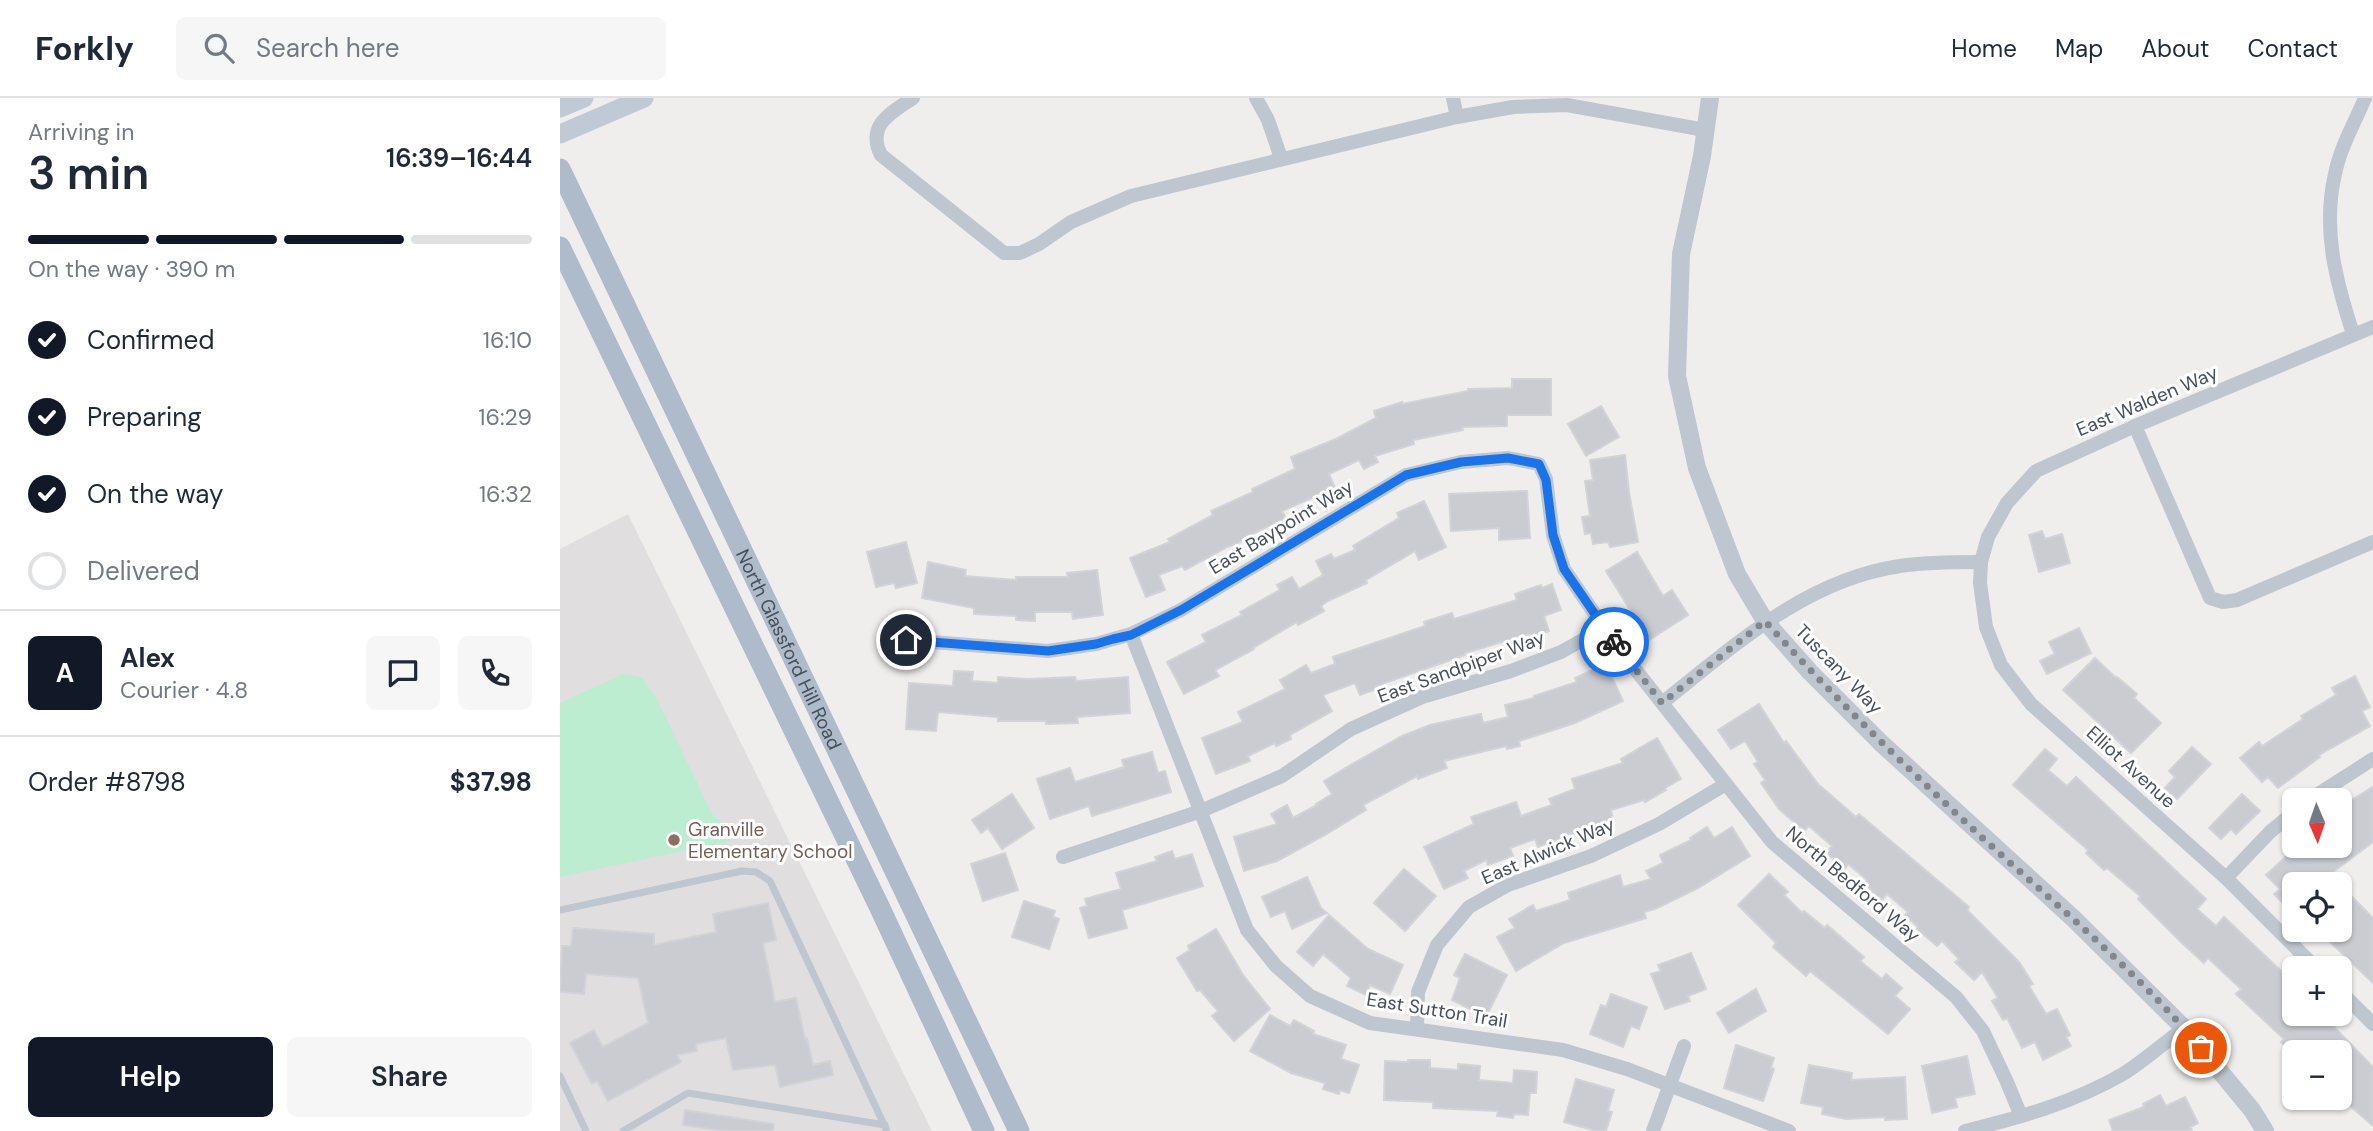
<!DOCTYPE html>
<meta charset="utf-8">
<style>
:root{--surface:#fff;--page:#f6f6f7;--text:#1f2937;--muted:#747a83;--line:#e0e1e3;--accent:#111827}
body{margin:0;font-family:"DM Sans",sans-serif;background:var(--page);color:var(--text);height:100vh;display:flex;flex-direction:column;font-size:26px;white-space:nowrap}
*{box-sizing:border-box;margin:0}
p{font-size:23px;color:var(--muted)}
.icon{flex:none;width:38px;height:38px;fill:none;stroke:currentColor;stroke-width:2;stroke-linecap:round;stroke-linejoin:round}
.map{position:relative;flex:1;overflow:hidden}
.details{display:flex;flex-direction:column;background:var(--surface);width:560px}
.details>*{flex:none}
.needle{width:46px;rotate:178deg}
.buttons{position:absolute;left:1722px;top:690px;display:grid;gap:14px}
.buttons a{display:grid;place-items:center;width:70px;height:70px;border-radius:10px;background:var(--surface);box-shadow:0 2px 5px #0004;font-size:35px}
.pin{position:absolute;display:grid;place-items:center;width:60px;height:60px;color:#fff;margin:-30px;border:4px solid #fff;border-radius:50%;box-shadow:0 2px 7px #0007}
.courier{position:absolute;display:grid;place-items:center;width:70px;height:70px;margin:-35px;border:5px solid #1a73e8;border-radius:50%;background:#fff;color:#222;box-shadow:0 2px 9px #0007}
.overview em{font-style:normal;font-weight:600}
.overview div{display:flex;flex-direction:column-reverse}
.overview{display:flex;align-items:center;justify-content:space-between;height:119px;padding:0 28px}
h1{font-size:46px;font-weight:600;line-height:52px}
.bar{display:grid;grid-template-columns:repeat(4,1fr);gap:10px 7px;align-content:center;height:84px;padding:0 28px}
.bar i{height:9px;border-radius:5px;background:var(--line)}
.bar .selected{background:var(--accent)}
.bar p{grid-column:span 4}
.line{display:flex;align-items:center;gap:18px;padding:0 28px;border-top:2px solid var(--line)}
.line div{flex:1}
.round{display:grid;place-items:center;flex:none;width:74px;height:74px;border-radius:10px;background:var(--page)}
ol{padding:0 28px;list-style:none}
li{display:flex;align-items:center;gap:21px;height:77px}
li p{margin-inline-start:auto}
li .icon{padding:7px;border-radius:50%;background:var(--accent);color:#fff;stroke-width:4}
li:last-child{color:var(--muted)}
li i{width:38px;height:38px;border:4px solid var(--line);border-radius:50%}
.button{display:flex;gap:14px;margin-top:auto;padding:14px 28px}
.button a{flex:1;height:80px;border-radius:10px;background:var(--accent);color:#fff;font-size:28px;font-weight:600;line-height:80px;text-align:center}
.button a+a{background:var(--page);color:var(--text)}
header{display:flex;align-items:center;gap:42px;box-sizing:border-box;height:98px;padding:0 35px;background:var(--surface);border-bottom:2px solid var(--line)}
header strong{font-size:33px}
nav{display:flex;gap:38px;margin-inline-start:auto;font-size:24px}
.search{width:490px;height:63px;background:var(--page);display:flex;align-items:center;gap:18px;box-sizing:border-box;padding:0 24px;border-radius:10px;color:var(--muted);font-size:26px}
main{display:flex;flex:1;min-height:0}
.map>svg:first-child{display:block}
.education{fill:#e1dedf}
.green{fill:#bcedd1}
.building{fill:#caccd2;stroke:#d1d3d8;stroke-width:2}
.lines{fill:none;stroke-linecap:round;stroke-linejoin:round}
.service{stroke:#bec6cf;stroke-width:7}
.minor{stroke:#bec6cf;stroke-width:14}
.tertiary{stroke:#bec6cf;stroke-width:18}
.secondary{stroke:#c0c9d6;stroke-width:19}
.primary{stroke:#adbbcb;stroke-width:21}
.done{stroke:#82868d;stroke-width:7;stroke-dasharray:0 12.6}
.route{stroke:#1a73e8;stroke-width:9}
.education-dot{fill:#8d6e63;stroke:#fff;stroke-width:2.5}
.labels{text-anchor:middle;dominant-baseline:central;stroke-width:6;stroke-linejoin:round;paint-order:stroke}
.street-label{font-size:19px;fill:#464f5a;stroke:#fff}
.education-label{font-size:19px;fill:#785e54;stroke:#fff;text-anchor:start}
</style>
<header>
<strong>Forkly</strong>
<div class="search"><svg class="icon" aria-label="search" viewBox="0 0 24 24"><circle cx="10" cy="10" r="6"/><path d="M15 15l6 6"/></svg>Search here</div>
<nav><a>Home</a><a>Map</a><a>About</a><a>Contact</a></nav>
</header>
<main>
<section class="details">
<div class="overview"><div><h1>3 min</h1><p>Arriving in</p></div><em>16:39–16:44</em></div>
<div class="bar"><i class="selected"></i><i class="selected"></i><i class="selected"></i><i></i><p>On the way · 390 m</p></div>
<ol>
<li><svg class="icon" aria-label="check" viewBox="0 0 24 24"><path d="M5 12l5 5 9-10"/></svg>Confirmed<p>16:10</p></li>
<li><svg class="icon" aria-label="check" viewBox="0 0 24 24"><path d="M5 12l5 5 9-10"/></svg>Preparing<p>16:29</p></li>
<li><svg class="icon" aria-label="check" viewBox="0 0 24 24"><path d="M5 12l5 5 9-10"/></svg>On the way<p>16:32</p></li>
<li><i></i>Delivered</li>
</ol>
<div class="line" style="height:126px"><b class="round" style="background:var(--accent);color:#fff">A</b><div><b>Alex</b><p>Courier · 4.8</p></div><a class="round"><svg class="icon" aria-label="chat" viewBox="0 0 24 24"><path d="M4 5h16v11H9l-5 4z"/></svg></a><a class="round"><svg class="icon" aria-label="phone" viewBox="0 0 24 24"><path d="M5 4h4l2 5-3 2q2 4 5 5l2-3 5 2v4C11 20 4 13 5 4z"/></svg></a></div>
<div class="line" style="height:91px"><div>Order #8798</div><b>$37.98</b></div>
<div class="button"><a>Help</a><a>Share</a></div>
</section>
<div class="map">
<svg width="1813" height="1033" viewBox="0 0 1813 1033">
<rect width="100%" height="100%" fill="#f0eded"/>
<!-- education -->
<polygon class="education" points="68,416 372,1033 0,1033 0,451"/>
<!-- green -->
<polygon class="green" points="63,576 82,579 97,601 152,716 179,741 0,779 0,605"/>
<!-- building -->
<g class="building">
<polygon points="952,281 991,281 991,317 947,317 947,328 902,329 903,332 853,342 854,346 815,358 818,364 804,371 799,362 769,376 775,390 722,413 726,420 692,436 694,439 667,449 625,472 622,468 599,477 605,492 586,499 570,460 610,444 608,441 653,417 651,413 693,394 692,391 735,371 731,359 776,341 816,320 814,313 842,304 842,306 908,293 908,291 952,290"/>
<polygon points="1041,308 1059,339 1026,358 1008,326"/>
<polygon points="1065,357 1069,394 1078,444 1050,449 1048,444 1033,446 1031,435 1025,436 1022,419 1030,418 1025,383 1033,382 1030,362"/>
<polygon points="967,393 970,440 939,442 939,430 891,433 889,396"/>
<polygon points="864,403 886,449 859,462 855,453 806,482 807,485 768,503 761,508 764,513 738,527 737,524 693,550 694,551 655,572 659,578 624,596 607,564 646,544 642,537 682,517 680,514 720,492 717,487 732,479 739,491 763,477 756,463 771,456 774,461 795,452 793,448 839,420 837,415"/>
<polygon points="1482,433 1485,441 1502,436 1510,465 1479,474 1469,437"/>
<polygon points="346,444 357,485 336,490 334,485 316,489 307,454"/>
<polygon points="1077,454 1103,498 1112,492 1128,517 1089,542 1046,473"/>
<polygon points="368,464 406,472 405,478 456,482 456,479 508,479 507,475 537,472 543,517 513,521 512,514 475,514 475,523 456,522 456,518 414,516 414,510 362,500"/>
<polygon points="992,486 1001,512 984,518 989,533 970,539 969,536 905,555 905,557 816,588 817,591 800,597 795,585 763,597 772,613 730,637 731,641 716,648 715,645 688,658 690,663 656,676 642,640 683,624 678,614 725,591 720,582 746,567 751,575 775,566 773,559 865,528 864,524 892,515 894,521 957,502 955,496 981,487 982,490"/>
<polygon points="1519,530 1531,555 1487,576 1480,563 1495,556 1489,544"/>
<polygon points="1535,560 1556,580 1557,579 1577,596 1574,600 1601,625 1571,655 1503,592"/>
<polygon points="1039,569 1043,578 1050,575 1063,603 1015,625 959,643 960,648 947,651 946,648 884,663 887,670 858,681 857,678 803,707 806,712 765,737 717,763 684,773 674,739 717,726 711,716 727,707 733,720 757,707 756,706 772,696 764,683 792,666 842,638 870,627 921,616 923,625 948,619 945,607 974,600 974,598 1017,584 1015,580"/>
<polygon points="394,573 413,574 412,583 438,585 438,579 467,581 515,579 516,583 568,579 570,615 517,619 518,625 486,626 486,623 438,623 438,619 378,614 376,633 346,631 349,585 393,588"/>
<polygon points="1795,578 1810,609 1802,613 1810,628 1759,657 1760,659 1718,690 1708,679 1702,684 1680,660 1699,644 1702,648 1743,621 1741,618 1776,597 1772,590"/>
<polygon points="1199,606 1224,645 1226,643 1258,686 1296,719 1299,716 1409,809 1407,812 1459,864 1473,886 1469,888 1486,916 1497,911 1510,937 1506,939 1511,948 1483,962 1475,944 1462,950 1447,920 1443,922 1432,903 1438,900 1422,874 1414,882 1395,864 1399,861 1382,843 1377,848 1357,831 1358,829 1345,817 1348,814 1327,796 1322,802 1304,787 1307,782 1288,766 1285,770 1266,755 1272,748 1249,728 1244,733 1219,711 1201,685 1205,682 1194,666 1198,664 1185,643 1171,651 1158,632"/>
<polygon points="1097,640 1121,681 1105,690 1106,692 1085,704 1084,702 1051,712 1053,721 978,749 975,741 950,750 953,758 928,767 926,762 904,773 908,780 884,791 864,749 914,726 911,719 956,704 961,718 992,707 989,701 1015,691 1012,681 1063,665 1061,661"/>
<polygon points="1632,649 1651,666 1617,701 1605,690 1615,679 1609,673"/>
<polygon points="1485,651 1497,661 1488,672 1507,688 1516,679 1646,801 1637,811 1656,828 1664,819 1734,885 1734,915 1765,915 1776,927 1774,929 1813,969 1813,1028 1780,999 1780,954 1731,954 1721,944 1724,941 1676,896 1681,891 1648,860 1644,865 1625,848 1578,801 1580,798 1547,770 1544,772 1526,755 1528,752 1453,687"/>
<polygon points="592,654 598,675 605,673 611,694 532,718 529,708 490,721 477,681 510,670 515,684 564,669 562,662"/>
<polygon points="1813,689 1813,744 1773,774 1775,776 1765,786 1734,786 1734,816 1714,796 1720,791 1706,777 1735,750 1744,760 1757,747 1780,747 1780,709"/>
<polygon points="452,696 474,730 442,751 428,730 421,735 412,722"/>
<polygon points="1682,696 1700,713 1676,736 1671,731 1661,741 1649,730"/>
<polygon points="1147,729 1154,740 1172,729 1190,758 1138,790 1095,811 1084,814 1086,820 1004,845 956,873 937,839 955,830 949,821 973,807 976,813 1010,802 1008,795 1060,777 1063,789 1091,781 1086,773 1103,765 1100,757 1131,742 1130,740"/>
<polygon points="612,753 615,761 632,756 643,788 562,812 567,830 529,840 520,810 527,808 525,801 561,791 556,775 597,763 595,759"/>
<polygon points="445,755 458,792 423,803 411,766"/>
<polygon points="844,771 876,798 845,833 814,805"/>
<polygon points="1209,776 1228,794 1224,797 1242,815 1244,813 1265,830 1267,827 1304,859 1300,863 1322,881 1326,876 1342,890 1335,898 1350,911 1328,936 1250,873 1246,878 1213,849 1216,845 1178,807"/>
<polygon points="747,779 761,810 767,815 732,831 725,813 711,819 702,799"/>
<polygon points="1792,799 1813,820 1813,885 1765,839 1773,831 1780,831 1780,811"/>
<polygon points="464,803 495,813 493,819 499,821 489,851 452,839"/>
<polygon points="208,805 216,842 203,845 215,904 236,900 245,941 247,940 253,967 270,963 273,977 220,989 215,967 173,972 166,940 136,946 137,953 117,957 121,964 48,1003 37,983 32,986 10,945 34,932 43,949 88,925 78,880 26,876 24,896 0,894 2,848 11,848 13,830 94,836 94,847 156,834 153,816"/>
<polygon points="769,817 808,851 843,867 830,896 810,887 806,897 787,888 791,880 763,856 753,868 737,854"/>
<polygon points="656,831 683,877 710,911 674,943 652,918 658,913 640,892 637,893 617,860 630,852 628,848"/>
<polygon points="1131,855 1146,891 1128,898 1130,903 1105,911 1091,876 1101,873 1098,867"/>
<polygon points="905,856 947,877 926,919 892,902 900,880 894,877"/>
<polygon points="1196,891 1206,913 1169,935 1157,915"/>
<polygon points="1051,896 1087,909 1079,931 1071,928 1063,949 1030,936 1041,907 1046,909"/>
<polygon points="710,917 730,928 734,922 754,933 753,936 786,947 781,961 799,967 789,995 780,992 779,996 763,991 765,985 731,975 690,953"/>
<polygon points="1176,947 1214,960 1211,970 1214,971 1203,1003 1164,990"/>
<polygon points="1407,958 1415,996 1395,1000 1397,1009 1372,1015 1362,968"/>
<polygon points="848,962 870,962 870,970 898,972 898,966 920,968 919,982 953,985 954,972 977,974 976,995 970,995 968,1017 954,1016 953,1020 937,1018 938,1013 873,1010 873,1004 824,1002 825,963 848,964"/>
<polygon points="1249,967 1292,975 1291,982 1345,979 1347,1021 1325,1022 1325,1019 1286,1021 1262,1016 1263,1009 1241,1005"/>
<polygon points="1016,981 1054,992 1048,1013 1052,1014 1046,1033 1036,1033 1004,1024"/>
<polygon points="1600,997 1606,1008 1625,999 1638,1025 1630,1029 1632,1033 1553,1033 1549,1022 1584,1009 1583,1006"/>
<polygon points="125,1012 214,1026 213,1033 162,1033 123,1027"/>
</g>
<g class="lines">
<!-- service -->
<g class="service">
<polyline points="0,812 182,773 196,774 210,783 327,1033"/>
<polyline points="0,978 26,1033"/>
<polyline points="63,1033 128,995 325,1027"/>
</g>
<!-- minor -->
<g class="minor">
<path d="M353 0C331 15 306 27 321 57L444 155H460L479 146 511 124 571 98 897 19 953 9 1007 7 1145 32"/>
<polyline points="696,0 708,22 721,60"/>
<polyline points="893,0 897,19"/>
<path d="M1793 236C1776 183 1762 132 1775 76 1780 50 1795 24 1805 0"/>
<polyline points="1575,328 1650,500 1663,504 1677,502 1813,444"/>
<polyline points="571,536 687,832 716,868 750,898 810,925 1003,952 1067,971 1229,1033"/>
<polyline points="346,542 488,553 536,546 571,536 621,512 846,377 901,364 948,360 979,366 986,381 993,437 1004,471 1056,547 1212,744 1396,899 1423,933 1447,984 1461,1018"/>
<path d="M1102 605C1174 548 1245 482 1340 468 1367 464 1394 464 1421 464"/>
<polyline points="1749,702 1813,661"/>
<polyline points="503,759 641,713 722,678 791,631 862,599 951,573 1001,554 1044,530"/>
<polyline points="1666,780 1710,734 1734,714"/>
<polyline points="1756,870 1666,780 1471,606 1441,567 1426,529 1420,485 1421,464 1428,439 1447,405 1476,373 1575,328 1813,229"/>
<polyline points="1780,893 1813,926"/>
<polyline points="857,931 858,894 877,847 909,809 948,787 1031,758 1099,726 1166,686"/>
<polyline points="1093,1033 1124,948"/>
<path d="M1405 1033C1459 1020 1515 1004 1563 976 1584 963 1604 945 1624 930"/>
</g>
<!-- tertiary -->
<polyline class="tertiary" points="1150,0 1142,58 1121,156 1117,278 1137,370 1177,476 1205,523 1250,574 1321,645 1514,821 1624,930 1692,1012 1705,1033"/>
<!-- secondary -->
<g class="secondary">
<polyline points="0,10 24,0"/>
<polyline points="0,36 84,0"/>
</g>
<!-- primary -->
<g class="primary">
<path id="s1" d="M0 71 459 1033"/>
<polyline points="0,149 319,808 424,1033"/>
</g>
</g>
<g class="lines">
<!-- done -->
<path class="done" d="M1054 544 1102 605 1205 523C1275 601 1350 673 1427 744 1500 810 1578 875 1641 950"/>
<!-- route -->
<polyline class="route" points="346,542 488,553 536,546 553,541 571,537 621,512 846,377 901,364 948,360 979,366 986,382 993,437 1004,471 1054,544"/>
</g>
<!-- markers -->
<circle class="education-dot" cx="114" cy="742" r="7"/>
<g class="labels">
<!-- street labels -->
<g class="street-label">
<text transform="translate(1587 303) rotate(-23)">East Walden Way</text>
<text transform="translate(721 429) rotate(-31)">East Baypoint Way</text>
<text stroke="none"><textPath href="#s1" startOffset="532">North Glassford Hill Road</textPath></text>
<text transform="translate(901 569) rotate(-20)">East Sandpiper Way</text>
<text transform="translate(1279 571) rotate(46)">Tuscany Way</text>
<text transform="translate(1571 669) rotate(42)">Elliot Avenue</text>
<text transform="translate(988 753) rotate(-23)">East Alwick Way</text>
<text transform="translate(1293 786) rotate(40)">North Bedford Way</text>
<text transform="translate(877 912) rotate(9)">East Sutton Trail</text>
</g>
<!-- education labels -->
<g class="education-label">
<text x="128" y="731">Granville<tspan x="128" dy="22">Elementary School</tspan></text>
</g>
</g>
</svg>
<div class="buttons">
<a><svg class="needle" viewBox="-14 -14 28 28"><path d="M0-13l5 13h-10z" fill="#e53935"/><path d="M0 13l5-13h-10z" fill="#747a83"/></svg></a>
<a><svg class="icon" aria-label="locate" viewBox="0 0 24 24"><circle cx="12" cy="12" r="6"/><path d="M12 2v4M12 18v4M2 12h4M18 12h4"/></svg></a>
<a>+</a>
<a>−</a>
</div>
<div class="pin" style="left:1641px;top:950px;background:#ea580c"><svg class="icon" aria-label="bag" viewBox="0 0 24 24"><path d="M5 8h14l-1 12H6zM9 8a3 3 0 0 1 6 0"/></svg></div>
<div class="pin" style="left:346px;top:542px;background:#1f2937"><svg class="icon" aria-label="home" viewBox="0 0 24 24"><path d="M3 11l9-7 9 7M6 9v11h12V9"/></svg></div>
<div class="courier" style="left:1054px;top:544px"><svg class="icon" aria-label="bike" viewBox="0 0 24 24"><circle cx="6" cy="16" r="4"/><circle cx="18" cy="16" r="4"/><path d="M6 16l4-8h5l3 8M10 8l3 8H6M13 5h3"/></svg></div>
</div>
</main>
